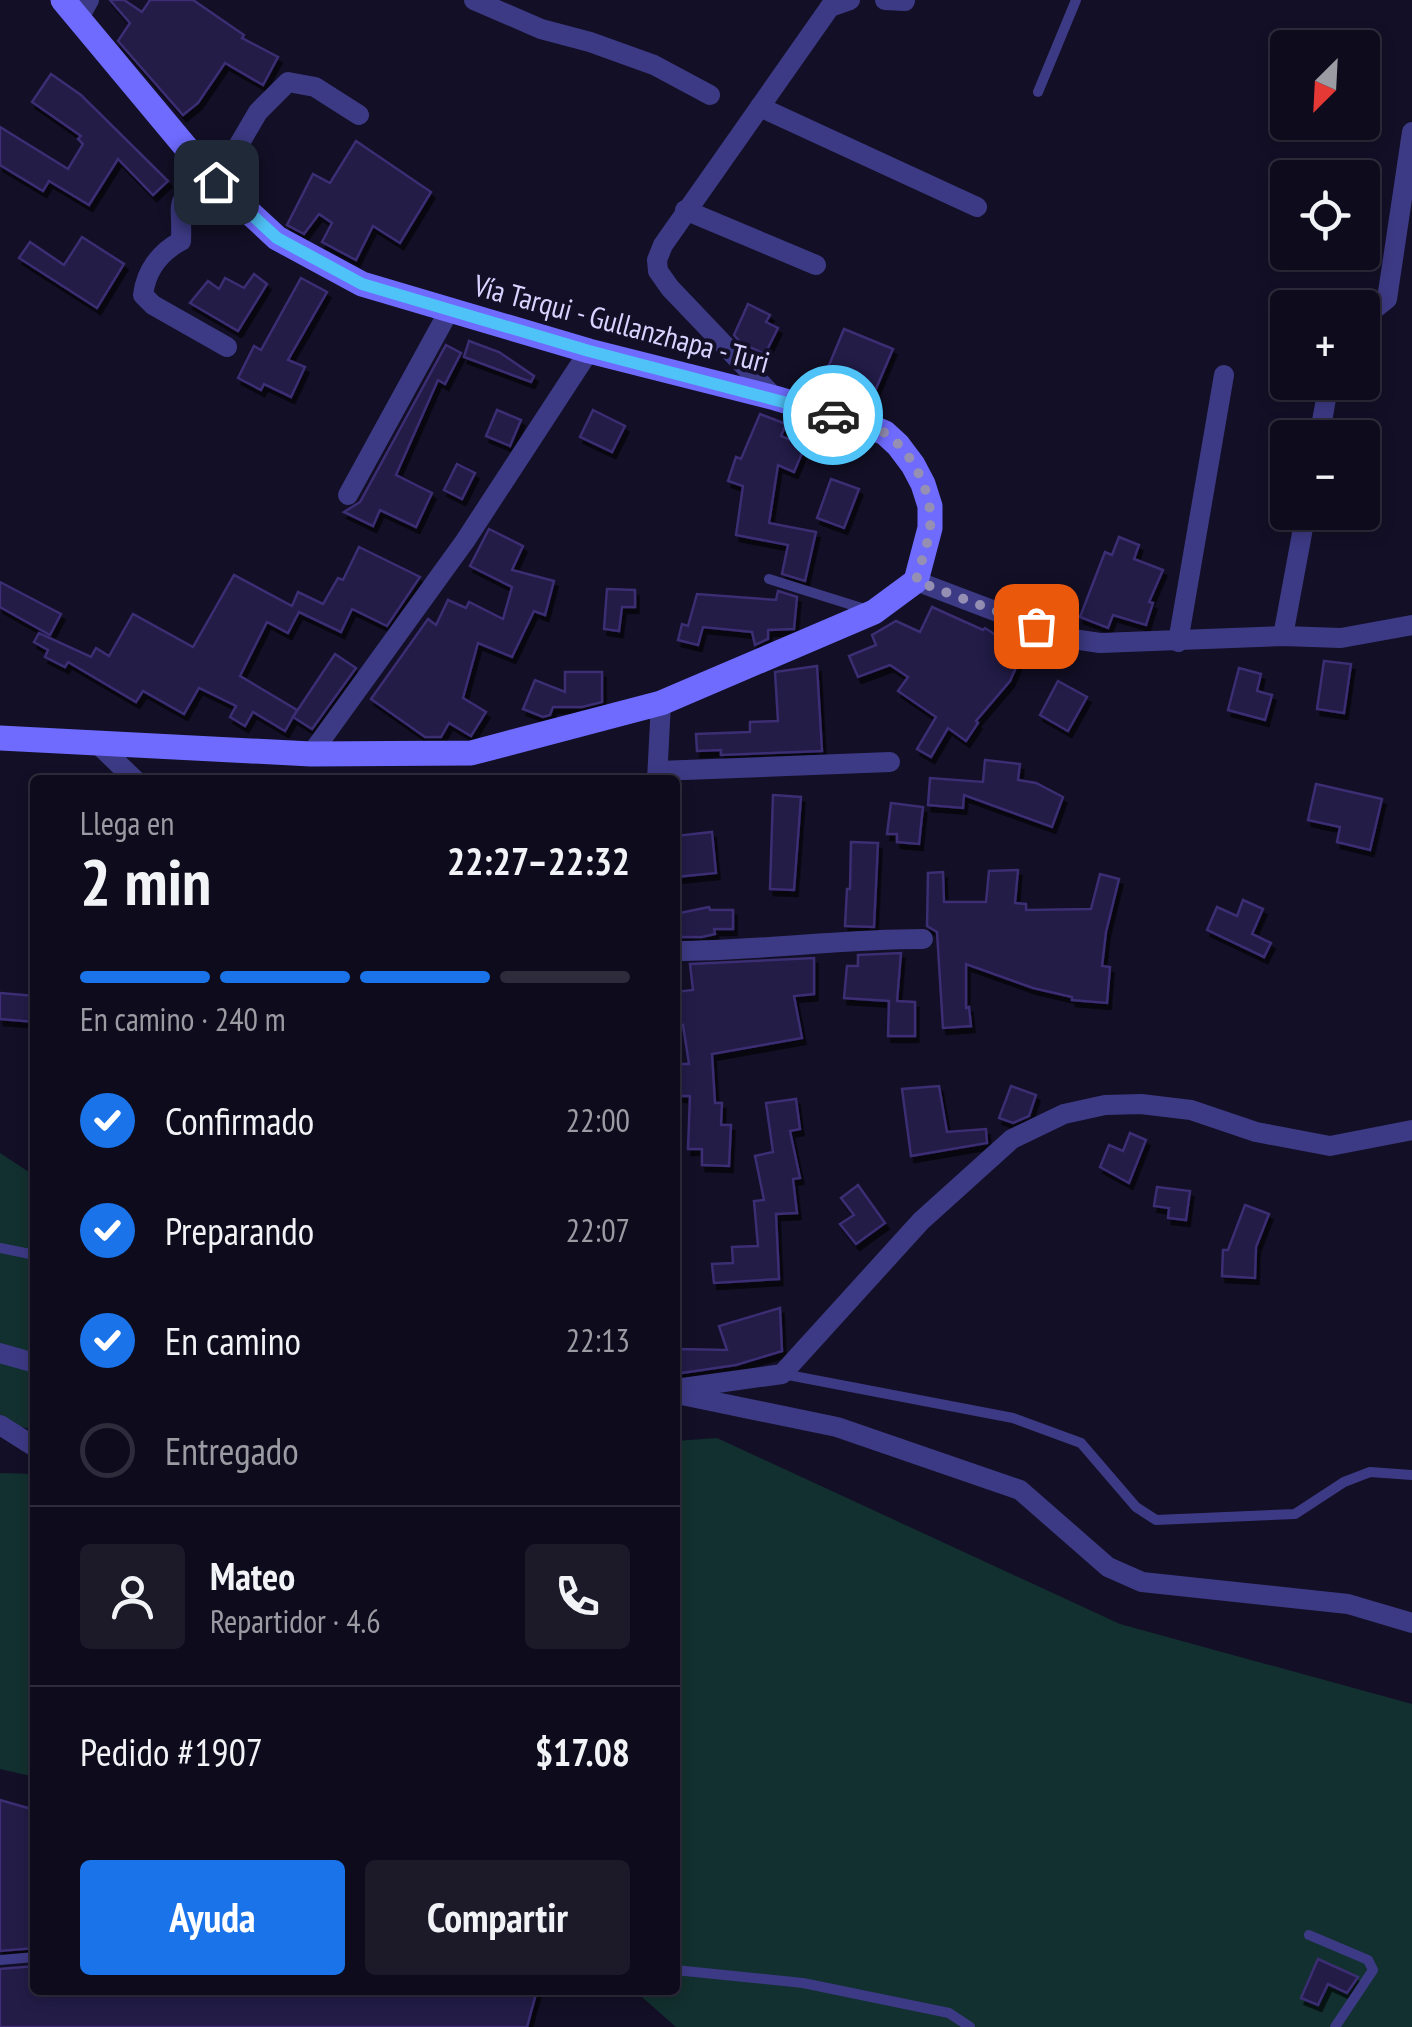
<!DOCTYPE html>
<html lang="es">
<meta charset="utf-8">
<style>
:root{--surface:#0e0b1c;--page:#1c1929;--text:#f1f3f6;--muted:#9b9ba3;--line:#2e2b3b;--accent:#1a73e8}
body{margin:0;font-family:"PT Sans Narrow",sans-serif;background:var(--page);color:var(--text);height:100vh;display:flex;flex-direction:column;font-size:38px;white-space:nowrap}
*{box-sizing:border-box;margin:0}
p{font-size:32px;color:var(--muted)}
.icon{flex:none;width:55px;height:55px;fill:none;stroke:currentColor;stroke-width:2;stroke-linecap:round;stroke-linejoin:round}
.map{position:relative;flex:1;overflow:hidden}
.details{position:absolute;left:30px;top:775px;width:650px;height:1220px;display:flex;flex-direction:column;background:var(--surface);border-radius:10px;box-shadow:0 5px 15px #0003,0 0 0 2px var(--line)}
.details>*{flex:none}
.needle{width:65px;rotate:204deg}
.buttons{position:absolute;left:1270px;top:30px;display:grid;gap:20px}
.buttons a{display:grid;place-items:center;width:110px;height:110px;border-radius:10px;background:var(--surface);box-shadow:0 5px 15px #0003,0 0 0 2px var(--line);font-size:50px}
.pin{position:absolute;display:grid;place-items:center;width:85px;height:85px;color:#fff;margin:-42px;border-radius:20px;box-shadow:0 5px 15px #0006}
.courier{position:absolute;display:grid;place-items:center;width:100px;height:100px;margin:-50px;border:8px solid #4fc3f7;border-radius:50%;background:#fff;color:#222;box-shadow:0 2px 12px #0007}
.summary em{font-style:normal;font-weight:700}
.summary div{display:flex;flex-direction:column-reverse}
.summary{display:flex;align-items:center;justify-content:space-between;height:170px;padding:0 50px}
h1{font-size:65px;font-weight:700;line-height:75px}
.bar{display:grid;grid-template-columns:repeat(4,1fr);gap:15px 10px;align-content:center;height:120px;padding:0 50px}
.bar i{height:12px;border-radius:8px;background:var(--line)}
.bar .active{background:var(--accent)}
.bar p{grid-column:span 4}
.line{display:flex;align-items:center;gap:25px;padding:0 50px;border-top:2px solid var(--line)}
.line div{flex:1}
.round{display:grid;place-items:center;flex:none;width:105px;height:105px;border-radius:10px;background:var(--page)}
ol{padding:0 50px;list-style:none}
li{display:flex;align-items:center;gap:30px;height:110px}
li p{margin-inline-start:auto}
li .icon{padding:10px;border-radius:50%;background:var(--accent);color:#fff;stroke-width:4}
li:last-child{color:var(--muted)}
li i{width:55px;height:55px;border:5px solid var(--line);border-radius:50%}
.button{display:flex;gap:20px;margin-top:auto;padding:20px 50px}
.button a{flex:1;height:115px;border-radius:10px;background:var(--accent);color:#fff;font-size:40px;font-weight:700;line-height:115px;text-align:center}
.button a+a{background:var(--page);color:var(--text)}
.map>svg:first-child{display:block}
.green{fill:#12302f}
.building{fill:#241b47;stroke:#3b2d73;stroke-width:2.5;filter:url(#shadow)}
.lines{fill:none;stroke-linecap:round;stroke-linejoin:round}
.service{stroke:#3d3a85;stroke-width:10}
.minor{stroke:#3d3a85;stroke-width:20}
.secondary{stroke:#6f6bff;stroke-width:25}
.done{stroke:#948fb3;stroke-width:10;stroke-dasharray:0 18}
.route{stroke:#4fc3f7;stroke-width:12}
.labels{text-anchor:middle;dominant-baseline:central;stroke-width:8;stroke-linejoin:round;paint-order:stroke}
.street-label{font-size:30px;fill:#d9d4ff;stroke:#130f26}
</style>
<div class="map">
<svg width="1412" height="2027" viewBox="0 0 1412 2027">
<defs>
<filter id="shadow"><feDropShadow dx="3.5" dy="6" stdDeviation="0" flood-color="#0009"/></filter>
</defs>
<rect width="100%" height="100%" fill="#130f26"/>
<!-- green -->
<g class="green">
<polygon points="0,1153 35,1176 35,1430 0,1422"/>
<polygon points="717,1438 1120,1624 1412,1704 1412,2027 676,2027 634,1990 675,1990 675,1441"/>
<polygon points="0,1473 35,1474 35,1777 0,1769"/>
</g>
<!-- building -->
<g class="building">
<polygon points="110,0 124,0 142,12 150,0 193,0 244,35 242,38 278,57 263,85 225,63 198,103 183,115 118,41 130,23"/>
<polygon points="51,74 81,95 168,181 153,195 118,159 89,205 49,181 43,191 0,165 0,127 68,169 83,144 78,139 81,136 32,102"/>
<polygon points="356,141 431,192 400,243 373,226 356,260 322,242 332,223 319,214 304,234 287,225 313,174 330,183"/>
<polygon points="82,237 124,264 97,308 19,258 30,242 64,265"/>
<polygon points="254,274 267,284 238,331 190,303 208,281 219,289 225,278 244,288"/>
<polygon points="301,278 327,292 288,360 305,367 291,397 264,384 261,390 238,378 254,346 261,350"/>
<polygon points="748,304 770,315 766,322 778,328 765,354 741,343 734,335"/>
<polygon points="844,329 893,349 875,391 827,370"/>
<polygon points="469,341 499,352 534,376 531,382 464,357"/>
<polygon points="446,345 461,353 445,384 438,380 396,475 432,493 416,527 380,510 373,526 344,512 360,502"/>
<polygon points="497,410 521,420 510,446 486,436"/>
<polygon points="593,410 625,426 612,452 580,437"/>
<polygon points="760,414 786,424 781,436 805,446 794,472 778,465 769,523 816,532 805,581 782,574 788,545 736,535 743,486 728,481 736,457 741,459"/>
<polygon points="457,464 475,473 462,499 444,490"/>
<polygon points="831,479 859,489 844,528 817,518"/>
<polygon points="489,529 523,546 512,570 554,581 545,615 534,611 512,657 478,643 463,698 486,712 471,736 449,723 441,737 425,737 371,699 428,619 436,625 448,600 466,608 469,602 503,619 512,587 470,566"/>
<polygon points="1119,537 1139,545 1134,559 1163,570 1149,602 1153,603 1146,625 1113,615 1108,628 1080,617 1105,552 1112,555"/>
<polygon points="359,547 420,577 387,626 352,609 341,632 299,612 288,633 267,622 240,676 297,710 285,731 253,712 245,726 230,717 236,706 199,688 184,714 143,691 136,702 68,662 65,667 45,657 48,650 34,642 39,633 91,657 96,648 109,656 133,614 193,647 234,575 292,606 298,592 323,604 338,578 343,580"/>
<polygon points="0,582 61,614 50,635 0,607"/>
<polygon points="607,589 635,590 635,607 622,607 619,631 604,629"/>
<polygon points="778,591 797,597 794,629 768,630 768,639 755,645 752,632 703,627 698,645 678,640 682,624 688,626 697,594 776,600"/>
<polygon points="932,607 983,630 985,628 1005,641 1007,638 1025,647 1010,681 976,721 978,723 966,741 948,728 931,757 917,749 936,717 898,691 908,677 890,665 858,677 849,656 876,645 872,635 896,621 920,632"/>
<polygon points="335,654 356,668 312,729 293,717"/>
<polygon points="1324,661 1351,664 1344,713 1317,709"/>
<polygon points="817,666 822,751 721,755 721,750 697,751 696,734 750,732 750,722 778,721 775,672"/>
<polygon points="1239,668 1261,674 1257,691 1272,695 1265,720 1228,710"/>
<polygon points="565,672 602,672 602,702 582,707 553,707 550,715 543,717 523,709 535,680 565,692"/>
<polygon points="1058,681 1087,697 1068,731 1040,715"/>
<polygon points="985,760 1020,764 1018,780 1036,783 1063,797 1052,827 964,795 963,808 928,805 930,778 983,782"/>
<polygon points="1316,784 1382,799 1370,850 1337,842 1340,827 1308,820"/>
<polygon points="773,795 801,797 794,890 770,889"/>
<polygon points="891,803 923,807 919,844 897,842 897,834 887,834"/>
<polygon points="712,832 716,873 675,877 675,836"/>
<polygon points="851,842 878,843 874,927 845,926 847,889 850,889"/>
<polygon points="1018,870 1015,903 1026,904 1026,910 1091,909 1100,874 1119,879 1106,932 1102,966 1110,967 1107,1003 1072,1000 1072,997 1033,988 966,964 966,1008 969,1007 971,1026 943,1028 937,932 927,926 928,873 943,872 944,902 986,902 989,871"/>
<polygon points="1243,900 1263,909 1252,934 1271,943 1264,957 1207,930 1217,907 1237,916"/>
<polygon points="709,907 710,910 733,910 733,929 714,929 715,934 702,937 675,937 675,914"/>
<polygon points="901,953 897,1001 915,1002 915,1036 888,1036 889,1001 844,998 847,966 858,966 858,955"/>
<polygon points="814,958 814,994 794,996 802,1038 712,1054 715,1103 722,1103 721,1125 731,1125 729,1166 702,1165 702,1149 688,1149 690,1096 675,1096 675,1064 689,1064 683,1025 675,1026 675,992 693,990 690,964"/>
<polygon points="0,993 35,996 35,1022 0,1019"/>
<polygon points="939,1086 947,1132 986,1129 987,1143 911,1156 902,1089"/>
<polygon points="1011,1086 1036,1095 1029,1116 1013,1123 999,1118"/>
<polygon points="796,1099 800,1129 790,1131 800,1178 793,1179 797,1213 776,1214 779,1279 714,1283 712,1264 733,1263 732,1247 758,1246 754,1201 764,1200 755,1156 773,1152 766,1103"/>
<polygon points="1130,1133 1146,1140 1129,1183 1100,1167 1109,1145 1123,1151"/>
<polygon points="858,1185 885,1223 856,1244 840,1224 854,1215 841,1198"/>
<polygon points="1157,1187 1190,1191 1186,1220 1168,1218 1169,1208 1154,1206"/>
<polygon points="1245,1205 1269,1214 1256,1247 1255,1278 1222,1276 1223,1250 1228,1250"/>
<polygon points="780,1308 782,1351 736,1365 675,1374 675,1360 680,1349 727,1350 719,1326"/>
<polygon points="0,1800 35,1810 35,1948 0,1951"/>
<polygon points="1318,1959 1358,1977 1347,1993 1328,1984 1318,2005 1301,1998"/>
<polygon points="35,1966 35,1990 537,1990 527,2027 0,2027 0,1969"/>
</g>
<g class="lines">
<!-- service -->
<g class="service">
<polyline points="1038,92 1076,0"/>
<polyline points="769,579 868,610"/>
<polyline points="0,1248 35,1255"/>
<polyline points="783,1374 1013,1418 1081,1443 1136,1507 1156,1520 1295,1514 1344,1482 1370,1472 1412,1475"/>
<polyline points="1309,1935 1368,1960 1373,1970 1335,2027"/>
<polyline points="0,1960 35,1957"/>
<polyline points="675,1970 803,1983 949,2013 970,2027"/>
</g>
<!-- minor -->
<g class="minor">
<polyline points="474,0 541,29 590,42 654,65 710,95"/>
<polyline points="885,0 905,1"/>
<polyline points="79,18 89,0"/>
<polyline points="760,107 977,207"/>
<path d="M209 175C171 206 183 197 181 241 160 252 146 271 143 295L153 305 227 347"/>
<polyline points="217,182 258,112 288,82 315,87 359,115"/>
<polyline points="685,210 816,265"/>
<polyline points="1362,310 1377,307 1387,299 1412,132"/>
<polyline points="775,398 670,288 658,271 657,260 663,245 830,7 850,0"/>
<polyline points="1319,438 1329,382"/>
<polyline points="348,495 450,309"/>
<polyline points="916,581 1066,638 1100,643 1283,636 1341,638 1412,625"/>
<polyline points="1283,636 1306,512"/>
<polyline points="1178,642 1224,375"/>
<polyline points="98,744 135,780"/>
<polyline points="311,754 465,541 589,351"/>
<polyline points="658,771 890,762"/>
<polyline points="657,780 661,703"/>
<path d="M675 951C758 951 840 939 923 939"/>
<polyline points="0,1353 35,1363"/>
<polyline points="675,1389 782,1374 921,1221 1012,1139 1064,1114 1105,1105 1141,1104 1191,1110 1256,1132 1330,1146 1412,1130"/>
<polyline points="677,1394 837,1427 1020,1490 1108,1567 1142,1582 1348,1604 1412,1623"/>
<polyline points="0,1425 35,1447"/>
</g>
<!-- secondary -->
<polyline class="secondary" points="0,738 311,754 471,753 661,703 874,612 916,581 930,528 930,506 923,484 913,465 898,445 885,433 869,426 775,398 589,351 362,284 277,238 209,175 63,0"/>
</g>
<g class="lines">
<!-- done -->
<path class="done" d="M833 415C850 420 870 424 885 433 913 452 934 495 930 528 928 545 920 564 916 581L1036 626"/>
<!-- route -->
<polyline class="route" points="216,182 277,238 362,284 589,351 833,415"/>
</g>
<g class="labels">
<!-- street labels -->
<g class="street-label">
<text transform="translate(622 323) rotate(15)">Vía Tarqui - Gullanzhapa - Turi</text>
</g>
</g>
</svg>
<div class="buttons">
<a><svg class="needle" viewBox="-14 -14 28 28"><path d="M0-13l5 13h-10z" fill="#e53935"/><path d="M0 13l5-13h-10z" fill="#9b9ba3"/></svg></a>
<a><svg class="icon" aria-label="locate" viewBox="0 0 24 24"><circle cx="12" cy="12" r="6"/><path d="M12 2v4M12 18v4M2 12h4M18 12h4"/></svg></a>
<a>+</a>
<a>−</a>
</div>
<div class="pin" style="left:1036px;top:626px;background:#ea580c"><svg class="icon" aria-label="bag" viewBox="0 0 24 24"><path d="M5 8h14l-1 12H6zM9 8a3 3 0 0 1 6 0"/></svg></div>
<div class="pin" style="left:216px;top:182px;background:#1f2937"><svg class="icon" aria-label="home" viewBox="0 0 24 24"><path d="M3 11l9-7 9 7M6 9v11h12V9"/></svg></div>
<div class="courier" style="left:833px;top:415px"><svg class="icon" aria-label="car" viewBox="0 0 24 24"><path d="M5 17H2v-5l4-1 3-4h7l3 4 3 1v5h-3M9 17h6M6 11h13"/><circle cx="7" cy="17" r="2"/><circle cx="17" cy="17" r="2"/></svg></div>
<section class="details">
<div class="summary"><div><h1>2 min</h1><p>Llega en</p></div><em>22:27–22:32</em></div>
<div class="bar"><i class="active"></i><i class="active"></i><i class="active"></i><i></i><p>En camino · 240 m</p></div>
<ol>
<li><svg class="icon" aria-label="check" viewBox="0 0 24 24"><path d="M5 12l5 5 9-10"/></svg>Confirmado<p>22:00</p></li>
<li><svg class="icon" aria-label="check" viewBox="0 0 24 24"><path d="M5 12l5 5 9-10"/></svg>Preparando<p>22:07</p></li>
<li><svg class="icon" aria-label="check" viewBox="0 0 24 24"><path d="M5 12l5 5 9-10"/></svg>En camino<p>22:13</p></li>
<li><i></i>Entregado</li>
</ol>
<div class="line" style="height:180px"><a class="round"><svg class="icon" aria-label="person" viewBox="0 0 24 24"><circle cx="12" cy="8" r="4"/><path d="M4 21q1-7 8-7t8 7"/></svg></a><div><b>Mateo</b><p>Repartidor · 4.6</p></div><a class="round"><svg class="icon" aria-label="phone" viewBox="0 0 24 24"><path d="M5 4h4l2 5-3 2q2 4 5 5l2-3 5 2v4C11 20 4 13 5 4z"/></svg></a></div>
<div class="line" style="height:130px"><div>Pedido #1907</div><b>$17.08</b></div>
<div class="button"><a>Ayuda</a><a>Compartir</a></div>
</section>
</div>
